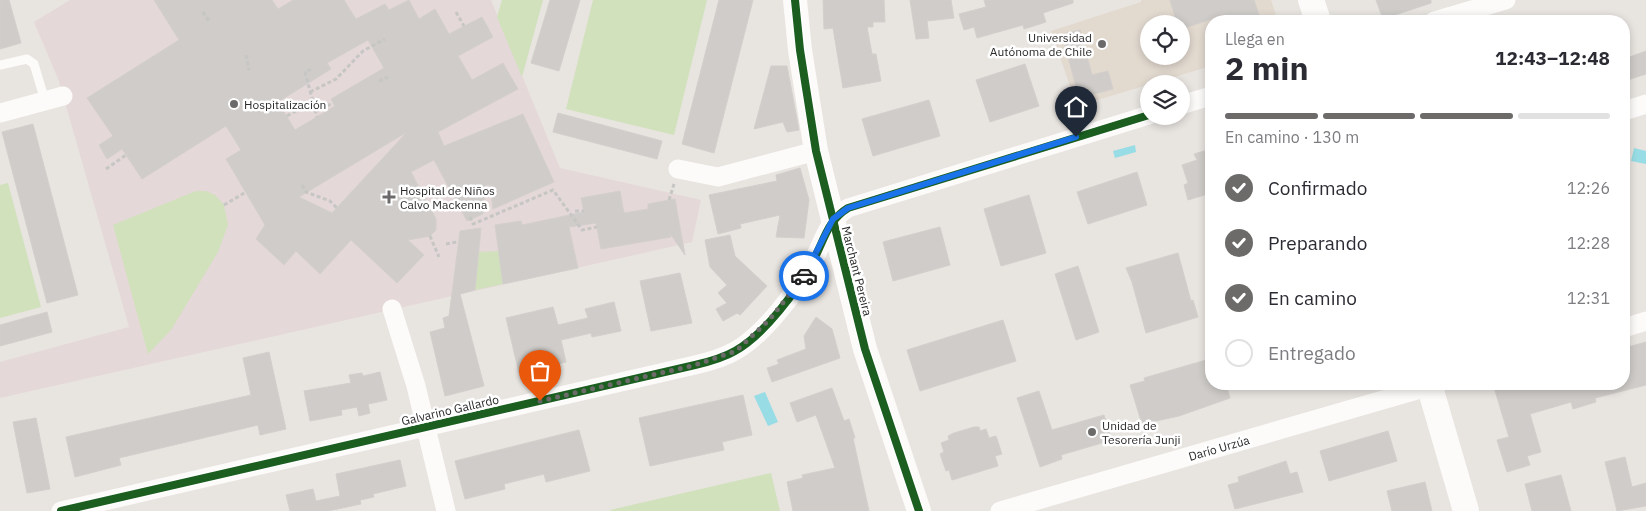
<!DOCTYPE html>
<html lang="es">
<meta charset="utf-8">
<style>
:root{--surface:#fff;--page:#f2f2f3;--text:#2b2b33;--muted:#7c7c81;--line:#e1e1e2;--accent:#6c6b6a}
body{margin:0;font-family:"IBM Plex Sans",sans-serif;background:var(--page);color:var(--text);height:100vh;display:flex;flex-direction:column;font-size:19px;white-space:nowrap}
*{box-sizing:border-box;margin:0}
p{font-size:16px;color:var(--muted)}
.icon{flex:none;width:28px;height:28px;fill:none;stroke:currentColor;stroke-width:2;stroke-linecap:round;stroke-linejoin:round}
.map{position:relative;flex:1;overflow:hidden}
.details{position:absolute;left:1205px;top:15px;width:425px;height:375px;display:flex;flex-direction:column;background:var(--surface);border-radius:20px;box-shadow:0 2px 8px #0003}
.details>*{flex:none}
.fabs{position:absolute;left:1140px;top:15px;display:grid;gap:10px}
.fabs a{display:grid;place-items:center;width:50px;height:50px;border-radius:50%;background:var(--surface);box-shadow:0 2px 8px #0003;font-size:25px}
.pin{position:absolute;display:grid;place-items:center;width:42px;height:42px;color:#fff;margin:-51px -21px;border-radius:50% 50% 50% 0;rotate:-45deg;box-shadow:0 0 5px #0007}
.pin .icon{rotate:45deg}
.courier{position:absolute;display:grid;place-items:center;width:50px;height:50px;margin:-25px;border:4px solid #1a73e8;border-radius:50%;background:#fff;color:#222;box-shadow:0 1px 6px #0007}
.headline em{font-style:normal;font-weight:700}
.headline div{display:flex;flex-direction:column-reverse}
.headline{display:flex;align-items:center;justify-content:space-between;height:85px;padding:0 20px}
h1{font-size:32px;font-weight:700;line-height:38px}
.bar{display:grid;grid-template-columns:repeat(4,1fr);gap:8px 5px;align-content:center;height:60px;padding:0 20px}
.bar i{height:6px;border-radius:4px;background:var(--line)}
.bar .selected{background:var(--accent)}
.bar p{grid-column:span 4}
ol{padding:0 20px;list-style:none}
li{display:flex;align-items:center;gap:15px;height:55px}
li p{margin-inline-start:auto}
li .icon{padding:5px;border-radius:50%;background:var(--accent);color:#fff;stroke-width:4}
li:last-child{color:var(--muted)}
li i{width:28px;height:28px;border:2px solid var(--line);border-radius:50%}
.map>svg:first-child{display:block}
.education{fill:#e2d9cf;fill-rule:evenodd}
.medical{fill:#e5d8d8}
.grass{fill:#d0e1bb}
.water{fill:#98dde5}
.building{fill:#cfccc9;stroke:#d3cfcc;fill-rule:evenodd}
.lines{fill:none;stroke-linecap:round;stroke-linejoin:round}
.path{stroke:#c6c6c5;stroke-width:3;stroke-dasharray:4 2.5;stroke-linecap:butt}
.service{stroke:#fcfbfa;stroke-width:9}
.minor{stroke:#fcfbfa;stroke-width:19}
.tertiary{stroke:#fcfbfa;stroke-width:24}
.secondary{stroke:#fcfbfa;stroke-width:26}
.cycleway-casing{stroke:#fff;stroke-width:11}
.cycleway{stroke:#1b5e20;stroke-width:8}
.done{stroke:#6c6b6a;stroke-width:5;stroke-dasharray:0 9}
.route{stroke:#1a73e8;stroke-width:6}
.poi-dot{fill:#6c6b6a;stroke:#fff;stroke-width:2}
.labels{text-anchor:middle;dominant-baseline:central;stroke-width:5;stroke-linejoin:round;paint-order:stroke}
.poi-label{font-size:12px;fill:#2a2a2a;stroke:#fff;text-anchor:start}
.street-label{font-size:12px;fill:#2a2a2a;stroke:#fff}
</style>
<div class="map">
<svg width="1646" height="511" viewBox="0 0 1646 511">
<rect width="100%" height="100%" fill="#e8e4e0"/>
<!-- education -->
<path class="education" d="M1141 0H1271L1278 21H1211V66L1077 106 1051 31 1141 2ZM1149 24H1181V56H1149Z"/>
<!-- medical -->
<polygon class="medical" points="70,0 491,0 560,168 701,200 692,242 0,398 0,362 129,327 59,81 34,22"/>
<!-- grass -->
<g class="grass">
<polygon points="502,0 543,0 522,77 497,17"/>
<polygon points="593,0 707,0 674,135 566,109"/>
<polygon points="8,183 41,307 0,318 0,185"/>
<polygon points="196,191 206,191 215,195 224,205 228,225 218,252 171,330 148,354 113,225"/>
<polygon points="499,251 503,284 475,290 479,252"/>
<polygon points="771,473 780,511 611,511 610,510"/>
</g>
<!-- water -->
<g class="water">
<polygon points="1135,145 1136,152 1115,158 1113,151"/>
<polygon points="1634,148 1646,151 1646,164 1631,161"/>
<polygon points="765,392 778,422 768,426 754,396"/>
</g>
<!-- building -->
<g class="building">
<polygon points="0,0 9,0 21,43 0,49"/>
<path d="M154 0H272L278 9 293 0H344L356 19 385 4 389 10 409 0 419 19 435 9 449 34 482 17 493 37 458 56 472 80 503 63 518 89 438 132 444 146 523 114 554 182 493 209 490 185H486L483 214 467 221 434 160 411 172 436 219V230L430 236 408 240 424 255 397 283 351 240 320 274 296 251 284 265 256 239 265 225 226 159 241 150 226 126 142 179 122 149 107 159 99 145 113 136 87 98 179 40ZM368 40 384 68 331 99 335 106 295 130 278 102 331 69 327 63ZM407 132 332 213 299 197Z"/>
<polygon points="550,0 580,0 559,71 531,63"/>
<polygon points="719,0 753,0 714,153 682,144"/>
<polygon points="823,0 884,0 885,22 873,22 873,27 867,27 872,54 876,54 881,81 843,88 833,28 824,29"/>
<polygon points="910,0 951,0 954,18 927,21 929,38 916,39"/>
<polygon points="984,0 1073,0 1073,3 1043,13 1046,22 1024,29 1023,25 977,38 974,27 964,30 959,14 986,7"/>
<polygon points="1170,0 1254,0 1261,21 1222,21 1221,16 1181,29 1181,24 1177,24"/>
<polygon points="1376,0 1431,0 1431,3 1383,19"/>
<polygon points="1080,30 1092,75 1108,71 1113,89 1079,98 1062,34"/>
<polygon points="1646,51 1646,74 1628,80 1624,68 1624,59"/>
<polygon points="1025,64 1039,106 990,122 976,80"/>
<polygon points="771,66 787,66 799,130 787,132 783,122 754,129"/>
<polygon points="929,100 940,136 873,156 862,119"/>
<polygon points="558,113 662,141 657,159 553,132"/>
<polygon points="33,124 78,295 47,303 2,132"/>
<polygon points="1211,149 1211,193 1188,200 1184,185 1188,183 1182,165 1197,160 1194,154"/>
<polygon points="800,168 809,200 804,238 776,237 780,215 740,224 741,228 718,234 709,195 777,181 776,175"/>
<polygon points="1137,172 1147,205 1088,224 1077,192"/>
<polygon points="620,191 624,213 648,209 648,204 675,199 685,255 669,232 671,237 601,249 596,223 569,227 578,268 503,284 495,225 521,221 522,225 584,212 581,198"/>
<polygon points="1029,195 1046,253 1001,266 984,209"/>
<polygon points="940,227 950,265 893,281 883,242"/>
<polygon points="481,228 475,290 460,294 484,386 445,396 430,332 445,328 443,318 449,316 460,231"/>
<polygon points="730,235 735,256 767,286 740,315 737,313 723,321 716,309 727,303 718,293 727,285 710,267 705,240"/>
<polygon points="1178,253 1191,301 1193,300 1198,317 1146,333 1132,282 1126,268"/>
<polygon points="1078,266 1099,332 1076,340 1055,274"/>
<polygon points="680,273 692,323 651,331 640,281"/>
<polygon points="614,302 621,331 592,337 591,333 561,340 566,362 519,373 506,318 553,307 558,325 588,318 585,309"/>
<polygon points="47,312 52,332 0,346 0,325"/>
<polygon points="816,317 832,329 840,358 772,382 767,368 779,364 777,360 806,349 804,336"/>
<polygon points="1003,320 1016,361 920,391 907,350"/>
<polygon points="1646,342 1646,385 1595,398 1596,402 1573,409 1571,402 1530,414 1541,452 1527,456 1530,465 1507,472 1497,440 1509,437 1493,384 1624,384 1624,348"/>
<polygon points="269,352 286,429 260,435 258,425 119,458 121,465 75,477 66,437 251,395 243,358"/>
<polygon points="1206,360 1207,363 1211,361 1211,384 1226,384 1230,398 1179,416 1142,424 1130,385 1145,381 1144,378"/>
<polygon points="380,372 387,400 368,404 370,413 359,416 357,407 341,410 342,415 310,421 304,391 351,383 349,375 362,373 363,376"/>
<polygon points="832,388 844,421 849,419 855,438 853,438 869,511 793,511 787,482 803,478 802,475 835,468 816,415 797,422 790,403"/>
<polygon points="1039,391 1052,430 1104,415 1112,440 1061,455 1062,459 1040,467 1017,398"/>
<polygon points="743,395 752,435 722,442 724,450 650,466 639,418"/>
<polygon points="36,418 50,489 27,493 13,422"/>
<polygon points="974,427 979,427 980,431 986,429 989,438 996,436 1002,454 995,456 998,466 952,480 949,470 946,471 940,454 944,452 941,443 949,440 948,436 954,433"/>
<polygon points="579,430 590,471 546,482 544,474 504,484 505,489 465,499 455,461"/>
<polygon points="1388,431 1397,461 1329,481 1320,451"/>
<polygon points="1625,457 1632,487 1646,483 1646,506 1617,511 1605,462"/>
<polygon points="400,460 406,486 373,494 374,497 360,500 361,504 328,511 290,511 286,495 313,489 316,501 340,496 336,474"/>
<polygon points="1286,461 1290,474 1297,472 1303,492 1235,509 1228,485 1239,482 1238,477"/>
<polygon points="1561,475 1571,511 1532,511 1525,484"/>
<polygon points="1425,482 1432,511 1392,511 1387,491"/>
</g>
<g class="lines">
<!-- path -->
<g class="path">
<polyline points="203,12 209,21"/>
<polyline points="456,12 464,26"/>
<polyline points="246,55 249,70"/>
<polyline points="311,69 305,72 317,117"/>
<polyline points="379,81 388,77"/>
<polyline points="310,92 336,79 363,51 385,39"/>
<polyline points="315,111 333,103"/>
<polyline points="287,116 319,98"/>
<polyline points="106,169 126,155"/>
<polyline points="302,185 306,192 330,201 337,208"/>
<polyline points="669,200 674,184"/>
<polyline points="224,205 246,192"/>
<polyline points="575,211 584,211"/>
<polyline points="470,217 473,224 553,190 582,230 597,227"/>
<polyline points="430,236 439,257"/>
<polyline points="446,244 457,242"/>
</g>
<!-- service -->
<polyline class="service" points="0,65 27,59 34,64 45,101"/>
<!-- minor -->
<g class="minor">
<polyline points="1434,21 1506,0"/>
<polyline points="1181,105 1211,96"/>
<polyline points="1624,111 1646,104"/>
<polyline points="0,113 63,96"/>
<polyline points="678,169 718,177 816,151"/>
<polyline points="392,309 416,386 446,511"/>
<polyline points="1624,328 1646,321"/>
<path d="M61 511 695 365C708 362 723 358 735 351 764 335 797 291 813 261 824 241 827 221 848 208L1149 115"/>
<polyline points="1000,511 1438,384"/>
</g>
<!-- tertiary -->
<polyline class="tertiary" points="795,0 800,50 816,151 865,349 919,511"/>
<!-- secondary -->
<g class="secondary">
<polyline points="1311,0 1318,21"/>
<polyline points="1429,384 1466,511"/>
</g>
<defs>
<g id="cycleway">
<polyline points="795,0 800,50 816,151 865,349 919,511"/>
<path d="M61 511 695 365C708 362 723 358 735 351 764 335 797 291 813 261 824 241 827 221 848 208L1149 115"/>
</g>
</defs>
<!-- cycleway casing -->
<use href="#cycleway" class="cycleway-casing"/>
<!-- cycleway -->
<use href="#cycleway" class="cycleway"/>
</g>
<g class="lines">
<!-- done -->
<polyline class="done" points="540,401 695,365 736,351 770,319 804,276"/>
<!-- route -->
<polyline class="route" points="804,276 833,219 848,208 1076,137"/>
</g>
<!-- markers -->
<g class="poi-dot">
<circle cx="1102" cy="44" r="5"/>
<circle cx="234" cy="104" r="5"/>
<path d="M386.5 189.5h5v5h5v5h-5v5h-5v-5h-5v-5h5z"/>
<circle cx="1092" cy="432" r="5"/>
</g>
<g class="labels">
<!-- poi labels -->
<g class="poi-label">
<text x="1092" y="37" text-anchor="end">Universidad<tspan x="1092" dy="14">Autónoma de Chile</tspan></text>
<text x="244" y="104">Hospitalización</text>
<text x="400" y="190">Hospital de Niños<tspan x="400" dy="14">Calvo Mackenna</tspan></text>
<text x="1102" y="425">Unidad de<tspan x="1102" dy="14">Tesorería Junji</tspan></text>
</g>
<!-- street labels -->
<g class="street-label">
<text transform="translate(857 271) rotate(76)">Marchant Pereira</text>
<text transform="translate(450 410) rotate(-13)">Galvarino Gallardo</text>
<text transform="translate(1219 448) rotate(-16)">Darío Urzúa</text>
</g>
</g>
</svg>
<div class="fabs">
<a><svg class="icon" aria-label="locate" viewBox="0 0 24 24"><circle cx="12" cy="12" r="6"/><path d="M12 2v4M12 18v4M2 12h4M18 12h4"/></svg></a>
<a><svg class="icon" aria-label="layers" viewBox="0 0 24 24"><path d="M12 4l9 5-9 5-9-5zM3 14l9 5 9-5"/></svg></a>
</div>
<div class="pin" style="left:540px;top:401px;background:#ea580c"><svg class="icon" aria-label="bag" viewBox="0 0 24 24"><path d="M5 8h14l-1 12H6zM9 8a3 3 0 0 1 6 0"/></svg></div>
<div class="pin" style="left:1076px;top:137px;background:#1f2937"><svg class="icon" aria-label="home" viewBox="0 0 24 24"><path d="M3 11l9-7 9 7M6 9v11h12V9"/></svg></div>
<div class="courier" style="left:804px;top:276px"><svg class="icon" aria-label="car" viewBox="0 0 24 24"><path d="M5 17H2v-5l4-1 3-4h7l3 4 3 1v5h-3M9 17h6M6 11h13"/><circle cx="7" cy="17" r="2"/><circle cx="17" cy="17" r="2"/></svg></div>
<section class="details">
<div class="headline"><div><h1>2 min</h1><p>Llega en</p></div><em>12:43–12:48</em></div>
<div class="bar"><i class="selected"></i><i class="selected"></i><i class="selected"></i><i></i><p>En camino · 130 m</p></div>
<ol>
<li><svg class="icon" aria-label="check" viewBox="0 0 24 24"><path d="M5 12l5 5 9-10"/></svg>Confirmado<p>12:26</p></li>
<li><svg class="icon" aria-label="check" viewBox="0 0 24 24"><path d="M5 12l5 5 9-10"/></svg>Preparando<p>12:28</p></li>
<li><svg class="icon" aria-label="check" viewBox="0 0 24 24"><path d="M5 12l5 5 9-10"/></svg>En camino<p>12:31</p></li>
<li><i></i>Entregado</li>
</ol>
</section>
</div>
